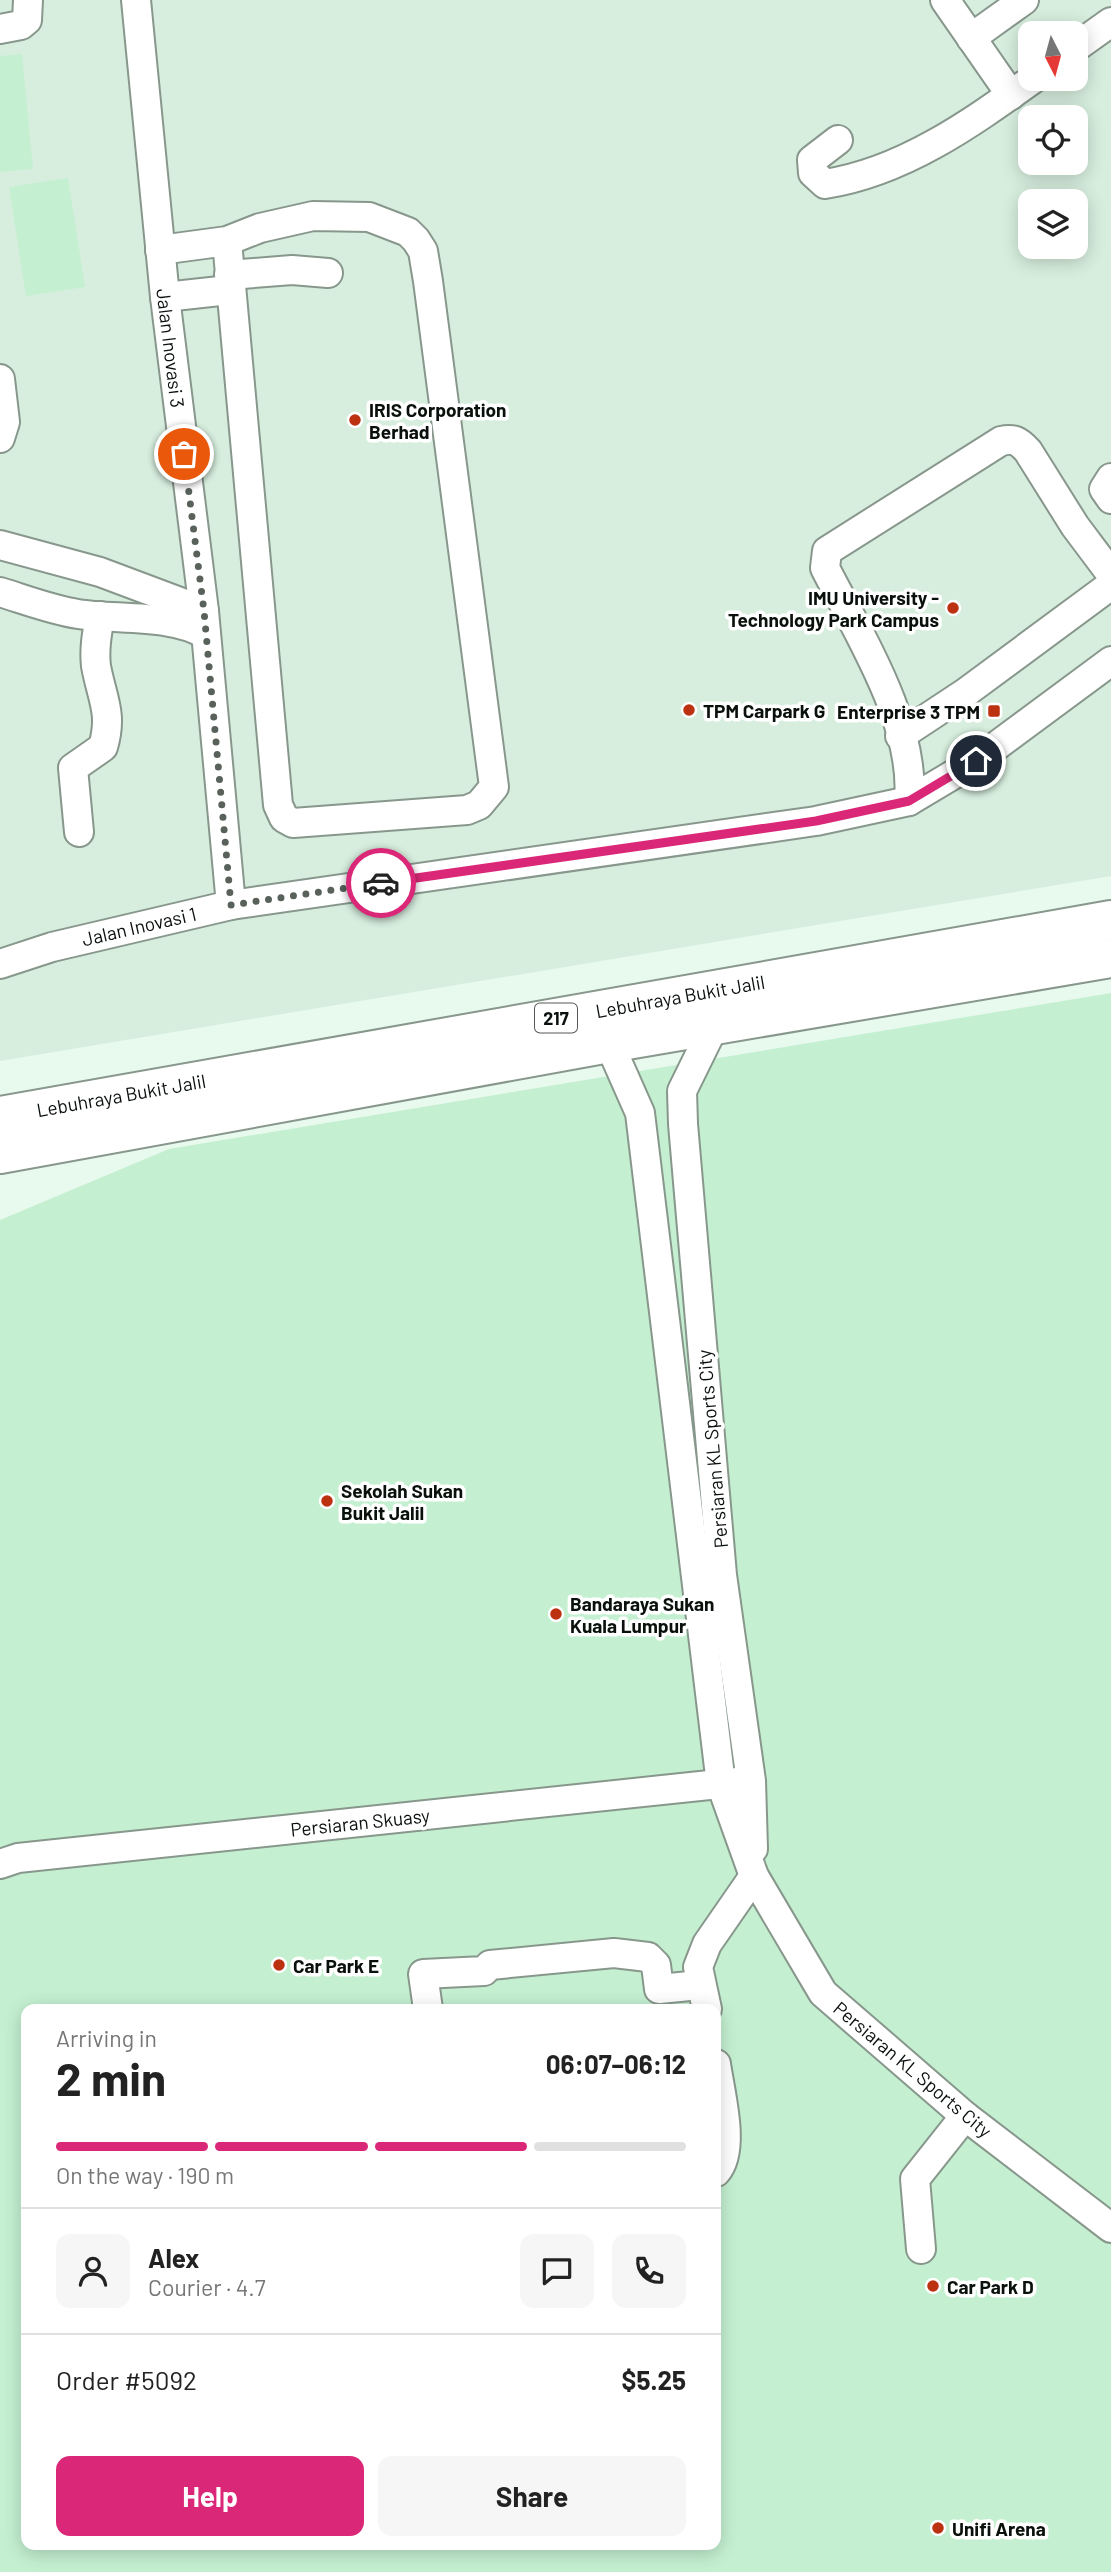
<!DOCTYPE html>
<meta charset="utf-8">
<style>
:root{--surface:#fff;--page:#f6f6f6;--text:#222;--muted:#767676;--line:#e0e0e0;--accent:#db2777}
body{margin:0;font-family:Barlow,sans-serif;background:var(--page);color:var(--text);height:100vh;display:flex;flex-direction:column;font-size:26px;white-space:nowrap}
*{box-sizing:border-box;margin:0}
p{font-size:23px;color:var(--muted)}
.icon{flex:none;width:38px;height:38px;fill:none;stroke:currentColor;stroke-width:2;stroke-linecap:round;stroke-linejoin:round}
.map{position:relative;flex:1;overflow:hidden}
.side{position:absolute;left:21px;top:2004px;width:700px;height:546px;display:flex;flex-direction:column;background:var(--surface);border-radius:14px;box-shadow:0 4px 18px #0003}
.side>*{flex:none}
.needle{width:46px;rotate:174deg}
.buttons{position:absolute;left:1018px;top:21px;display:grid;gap:14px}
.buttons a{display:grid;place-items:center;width:70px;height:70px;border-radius:14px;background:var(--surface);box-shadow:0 4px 18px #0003;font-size:35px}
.pin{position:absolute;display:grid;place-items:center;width:60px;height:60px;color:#fff;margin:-30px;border:4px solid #fff;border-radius:50%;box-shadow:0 2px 7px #0007}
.courier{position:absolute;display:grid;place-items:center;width:70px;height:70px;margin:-35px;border:5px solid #db2777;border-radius:50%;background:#fff;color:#222;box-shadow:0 2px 9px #0007}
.summary em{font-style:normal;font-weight:700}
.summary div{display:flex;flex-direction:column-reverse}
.summary{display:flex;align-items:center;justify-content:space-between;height:119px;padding:0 35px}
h1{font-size:46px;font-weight:700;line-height:52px}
.bar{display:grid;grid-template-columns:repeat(4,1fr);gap:10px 7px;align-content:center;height:84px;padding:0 35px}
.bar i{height:9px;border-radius:5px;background:var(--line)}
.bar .on{background:var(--accent)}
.bar p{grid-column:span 4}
.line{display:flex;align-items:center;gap:18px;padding:0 35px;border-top:2px solid var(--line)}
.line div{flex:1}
.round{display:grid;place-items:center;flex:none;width:74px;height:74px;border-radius:14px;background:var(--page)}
.cta{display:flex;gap:14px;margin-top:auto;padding:14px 35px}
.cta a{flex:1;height:80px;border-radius:14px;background:var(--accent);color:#fff;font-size:28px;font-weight:700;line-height:80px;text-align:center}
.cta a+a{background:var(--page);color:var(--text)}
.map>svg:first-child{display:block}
.built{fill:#d7eede;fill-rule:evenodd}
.green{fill:#c4f0d1;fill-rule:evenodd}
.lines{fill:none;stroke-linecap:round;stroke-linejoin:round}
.minor-casing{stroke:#88978c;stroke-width:32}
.highway-casing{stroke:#88978c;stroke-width:42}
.minor{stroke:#fff;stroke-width:28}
.highway{stroke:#fff;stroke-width:38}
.done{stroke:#58625b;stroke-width:7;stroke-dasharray:0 12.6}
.route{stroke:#db2777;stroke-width:9}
.poi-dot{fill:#bc3210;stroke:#fff;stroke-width:2.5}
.labels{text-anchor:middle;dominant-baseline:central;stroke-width:7;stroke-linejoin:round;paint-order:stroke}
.shield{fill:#fff;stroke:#545855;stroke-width:2}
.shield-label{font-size:18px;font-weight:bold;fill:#0a100c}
.street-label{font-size:19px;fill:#0a100c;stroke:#fff}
.poi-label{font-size:19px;font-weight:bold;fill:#0a100c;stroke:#fff;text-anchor:start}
</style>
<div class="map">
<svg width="1111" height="2572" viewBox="0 0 1111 2572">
<rect width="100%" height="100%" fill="#e8f9ed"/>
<!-- built -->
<path class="built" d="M0 0H1111V876L0 1061ZM1031 33H1076V79H1031ZM1031 117H1076V163H1031ZM1031 201H1076V247H1031Z"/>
<!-- green -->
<g class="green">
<polygon points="22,54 33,169 0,172 0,56"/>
<polygon points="68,178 85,287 26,296 9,187"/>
<path d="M1111 993V2572H0V1220L169 1149ZM26 2009H716V2544H26Z"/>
</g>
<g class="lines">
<defs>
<g id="minor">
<polyline points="136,0 165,297 204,611 231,905"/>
<polyline points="945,0 1011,95"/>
<polyline points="0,29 21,25 27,20 28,0"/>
<polyline points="971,38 1024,0"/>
<polyline points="1076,47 1111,22"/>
<path d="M838 140 812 160 813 173 825 184C903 172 970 124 1033 79"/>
<polyline points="160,250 227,241 260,228 313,216 369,217 408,232 416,240 423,251 428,281 494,787 479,805 467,810 293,823 284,818 278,805 227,241"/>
<polyline points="229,275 292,270 328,273"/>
<polyline points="165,297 229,290"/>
<polyline points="0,379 5,422 0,438"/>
<polyline points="1111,478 1104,489 1111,499"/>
<polyline points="0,545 100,572 204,611"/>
<path d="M0 592C26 600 52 610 78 614 115 620 176 614 206 635"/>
<polyline points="900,736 965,693 1111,585"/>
<path d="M909 801C916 724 859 635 825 568L827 551 1001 441C1014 438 1019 441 1028 451L1075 526 1111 574"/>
<path d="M79 832 73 768 103 747C113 713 102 699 96 666 94 649 97 633 100 616"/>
<polyline points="0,964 52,947 231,905 816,821 909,801 976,761 1111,661"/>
<polyline points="713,1028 682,1091 683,1124 722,1575 751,1781 753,1849"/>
<polyline points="609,1043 640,1113 721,1784 754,1876 823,1993 965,2116 1111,2228"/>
<polyline points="0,1864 18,1858 738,1782"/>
<polyline points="428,2009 423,1974 484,1971 490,1965 614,1953 648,1957 656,1965 659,1989 700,1985"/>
<polyline points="707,2009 698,1967 707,1944 754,1876"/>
<path d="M716 2064C720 2093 736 2150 716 2172"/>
<polyline points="921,2249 915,2179 965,2116"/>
</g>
<g id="highway">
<polyline points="0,1116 1111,920"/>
<polyline points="0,1154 609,1043 1111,958"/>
</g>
</defs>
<!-- minor casing -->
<use href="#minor" class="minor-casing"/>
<!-- highway casing -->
<use href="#highway" class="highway-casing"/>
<!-- minor -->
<use href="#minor" class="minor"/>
<!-- highway -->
<use href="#highway" class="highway"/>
</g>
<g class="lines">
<!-- done -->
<polyline class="done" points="184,454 204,611 231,905 381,883"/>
<!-- route -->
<polyline class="route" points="381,883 816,821 909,801 976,761"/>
</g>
<!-- markers -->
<g class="poi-dot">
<circle cx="355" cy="420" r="7"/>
<circle cx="953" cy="608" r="7"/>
<circle cx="689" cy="710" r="7"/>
<rect x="987" y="704" width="14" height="14" rx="3.5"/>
<circle cx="327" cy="1501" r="7"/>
<circle cx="556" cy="1614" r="7"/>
<circle cx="279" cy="1965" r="7"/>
<circle cx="933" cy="2286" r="7"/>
<circle cx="938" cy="2528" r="7"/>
</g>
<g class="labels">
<!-- shield labels -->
<rect class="shield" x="535" y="1003.5" width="42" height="29" rx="5"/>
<g class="shield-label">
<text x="556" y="1018">217</text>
</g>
<!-- street labels -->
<g class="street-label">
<text transform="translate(171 348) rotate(83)">Jalan Inovasi 3</text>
<text transform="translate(139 926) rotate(-13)">Jalan Inovasi 1</text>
<text transform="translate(680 996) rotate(-10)">Lebuhraya Bukit Jalil</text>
<text transform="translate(121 1095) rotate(-10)">Lebuhraya Bukit Jalil</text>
<text transform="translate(712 1449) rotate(-95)">Persiaran KL Sports City</text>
<text transform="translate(360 1822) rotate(-6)">Persiaran Skuasy</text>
<text transform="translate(913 2069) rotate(40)">Persiaran KL Sports City</text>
</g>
<!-- poi labels -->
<g class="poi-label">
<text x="369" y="409">IRIS Corporation<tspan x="369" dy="22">Berhad</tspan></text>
<text x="939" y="597" text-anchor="end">IMU University -<tspan x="939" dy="22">Technology Park Campus</tspan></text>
<text x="703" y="710">TPM Carpark G</text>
<text x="980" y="711" text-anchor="end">Enterprise 3 TPM</text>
<text x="341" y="1490">Sekolah Sukan<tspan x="341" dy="22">Bukit Jalil</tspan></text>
<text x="570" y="1603">Bandaraya Sukan<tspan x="570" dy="22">Kuala Lumpur</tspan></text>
<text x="293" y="1965">Car Park E</text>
<text x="947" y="2286">Car Park D</text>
<text x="952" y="2528">Unifi Arena</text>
</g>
</g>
</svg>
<div class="buttons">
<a><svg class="needle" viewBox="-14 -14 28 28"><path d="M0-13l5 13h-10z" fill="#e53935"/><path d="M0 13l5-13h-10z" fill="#767676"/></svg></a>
<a><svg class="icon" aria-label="locate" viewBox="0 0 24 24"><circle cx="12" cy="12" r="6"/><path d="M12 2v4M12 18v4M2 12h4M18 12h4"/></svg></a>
<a><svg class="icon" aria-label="layers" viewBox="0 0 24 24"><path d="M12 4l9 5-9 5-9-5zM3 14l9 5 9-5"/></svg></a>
</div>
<div class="pin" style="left:184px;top:454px;background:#ea580c"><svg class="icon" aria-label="bag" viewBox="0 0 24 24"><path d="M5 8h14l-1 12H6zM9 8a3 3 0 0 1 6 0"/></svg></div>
<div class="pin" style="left:976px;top:761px;background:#1f2937"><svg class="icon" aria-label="home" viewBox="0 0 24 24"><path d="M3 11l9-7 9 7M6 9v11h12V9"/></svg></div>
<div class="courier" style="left:381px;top:883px"><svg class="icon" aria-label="car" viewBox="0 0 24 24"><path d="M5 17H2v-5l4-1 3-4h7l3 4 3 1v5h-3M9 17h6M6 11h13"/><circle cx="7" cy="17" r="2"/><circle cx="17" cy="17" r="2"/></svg></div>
<section class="side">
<div class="summary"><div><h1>2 min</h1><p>Arriving in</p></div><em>06:07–06:12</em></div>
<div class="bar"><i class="on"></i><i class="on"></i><i class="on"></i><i></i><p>On the way · 190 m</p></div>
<div class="line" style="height:126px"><a class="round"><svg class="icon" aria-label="person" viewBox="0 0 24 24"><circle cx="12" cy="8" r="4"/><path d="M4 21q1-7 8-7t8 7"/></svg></a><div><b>Alex</b><p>Courier · 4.7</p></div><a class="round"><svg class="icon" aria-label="chat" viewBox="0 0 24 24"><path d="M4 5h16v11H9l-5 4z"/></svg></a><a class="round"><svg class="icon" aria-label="phone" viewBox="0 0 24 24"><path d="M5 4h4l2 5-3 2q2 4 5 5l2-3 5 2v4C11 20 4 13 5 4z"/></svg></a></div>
<div class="line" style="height:91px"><div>Order #5092</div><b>$5.25</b></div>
<div class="cta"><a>Help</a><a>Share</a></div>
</section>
</div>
